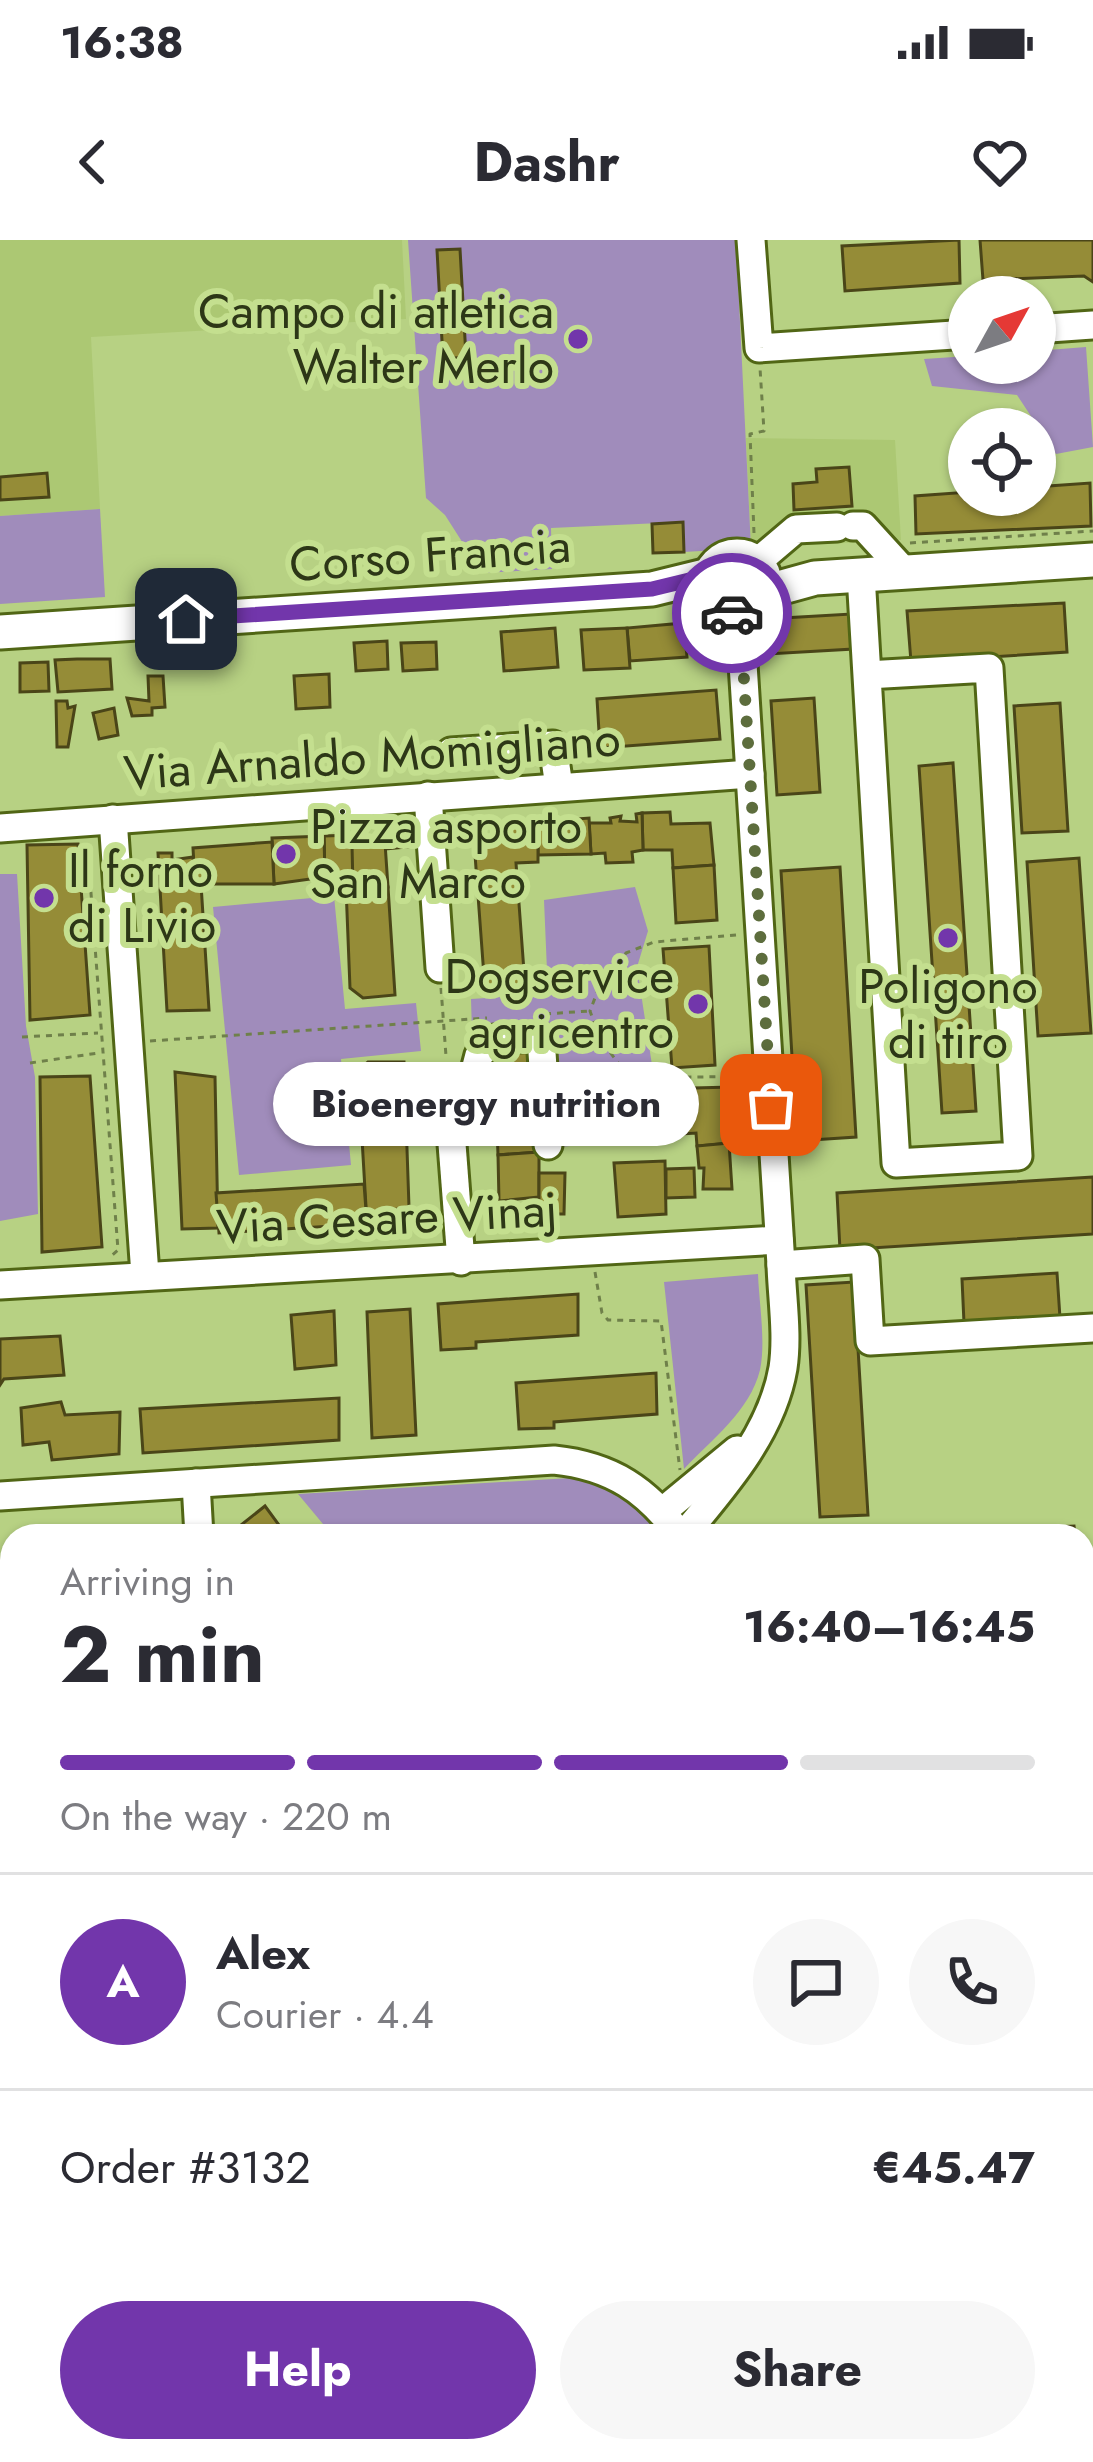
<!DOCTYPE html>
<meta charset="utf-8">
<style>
:root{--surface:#fff;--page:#f7f7f7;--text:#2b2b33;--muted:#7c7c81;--line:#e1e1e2;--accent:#7236ab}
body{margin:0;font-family:Jost,sans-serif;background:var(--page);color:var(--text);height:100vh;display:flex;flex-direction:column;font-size:45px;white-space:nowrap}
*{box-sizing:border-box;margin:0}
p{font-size:39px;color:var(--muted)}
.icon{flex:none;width:66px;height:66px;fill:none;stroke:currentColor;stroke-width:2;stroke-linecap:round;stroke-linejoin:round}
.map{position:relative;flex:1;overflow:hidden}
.details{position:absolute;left:0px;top:1284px;width:1095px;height:939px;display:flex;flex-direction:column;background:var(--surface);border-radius:36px 36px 0 0;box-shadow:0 3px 9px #0004}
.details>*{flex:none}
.needle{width:78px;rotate:50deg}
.fabs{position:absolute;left:948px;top:36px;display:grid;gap:24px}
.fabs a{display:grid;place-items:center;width:108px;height:108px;border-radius:50%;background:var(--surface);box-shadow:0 3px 9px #0004;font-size:60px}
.pin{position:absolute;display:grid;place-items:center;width:102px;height:102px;color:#fff;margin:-51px;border-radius:24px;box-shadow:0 6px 18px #0006}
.courier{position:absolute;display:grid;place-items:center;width:120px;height:120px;margin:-60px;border:9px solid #7236ab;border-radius:50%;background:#fff;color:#222;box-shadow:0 3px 15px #0007}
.bubble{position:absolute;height:84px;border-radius:42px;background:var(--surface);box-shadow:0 3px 9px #0004;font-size:39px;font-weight:700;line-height:84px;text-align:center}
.summary em{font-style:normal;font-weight:700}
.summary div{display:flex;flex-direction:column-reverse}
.summary{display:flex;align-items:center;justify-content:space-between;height:204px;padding:0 60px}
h1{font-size:78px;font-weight:700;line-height:90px}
.bar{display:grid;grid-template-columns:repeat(4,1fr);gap:18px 12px;align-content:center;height:144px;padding:0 60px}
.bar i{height:15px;border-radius:9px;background:var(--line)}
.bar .current{background:var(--accent)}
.bar p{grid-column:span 4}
.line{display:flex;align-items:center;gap:30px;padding:0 60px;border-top:3px solid var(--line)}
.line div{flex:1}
.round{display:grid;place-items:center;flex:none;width:126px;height:126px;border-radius:63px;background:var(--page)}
.primary-button{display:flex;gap:24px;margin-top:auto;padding:24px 60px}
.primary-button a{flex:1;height:138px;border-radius:72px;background:var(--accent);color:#fff;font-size:48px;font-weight:700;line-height:138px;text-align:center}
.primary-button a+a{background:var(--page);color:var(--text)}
.status{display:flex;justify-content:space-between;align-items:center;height:84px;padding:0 60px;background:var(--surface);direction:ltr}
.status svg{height:33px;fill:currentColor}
header{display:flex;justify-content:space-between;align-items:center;height:156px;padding:0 60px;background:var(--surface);font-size:54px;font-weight:700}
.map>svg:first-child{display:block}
.built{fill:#acc873}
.green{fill:#a08cbb}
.building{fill:#958c37;stroke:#4a4518;stroke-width:3}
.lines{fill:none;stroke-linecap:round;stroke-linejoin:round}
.minor-casing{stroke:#516615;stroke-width:33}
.major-casing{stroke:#516615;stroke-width:39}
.path{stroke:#6f804a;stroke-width:3;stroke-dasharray:6 6;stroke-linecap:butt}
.minor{stroke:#fff;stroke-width:27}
.major{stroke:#fff;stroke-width:33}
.done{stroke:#5d6d3d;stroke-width:12;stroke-dasharray:0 21.6}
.route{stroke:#7236ab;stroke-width:15}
.poi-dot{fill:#7236ab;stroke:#c4df8f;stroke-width:4.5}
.labels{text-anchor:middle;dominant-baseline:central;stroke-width:12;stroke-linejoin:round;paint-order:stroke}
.poi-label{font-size:48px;fill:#2d3717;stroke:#c4df8f;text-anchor:end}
.street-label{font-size:48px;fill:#2d3717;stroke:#c4df8f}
</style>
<div class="status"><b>16:38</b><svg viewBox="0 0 49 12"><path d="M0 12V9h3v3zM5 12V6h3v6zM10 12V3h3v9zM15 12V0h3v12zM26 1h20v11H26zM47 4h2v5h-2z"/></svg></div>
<header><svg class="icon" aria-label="back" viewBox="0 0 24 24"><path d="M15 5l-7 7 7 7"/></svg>Dashr<svg class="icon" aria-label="heart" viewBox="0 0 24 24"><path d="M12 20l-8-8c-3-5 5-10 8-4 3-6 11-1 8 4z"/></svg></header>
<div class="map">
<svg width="1093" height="2222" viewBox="0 0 1093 2222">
<rect width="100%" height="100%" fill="#b7d183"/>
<!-- built -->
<g class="built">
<polygon points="0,0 402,0 406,79 91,97 100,269 0,276"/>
<polygon points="746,198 895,200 901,300 751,308"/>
</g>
<!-- green -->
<g class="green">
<polygon points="408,0 736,0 751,308 684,312 682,282 551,288 552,329 482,333 445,275 426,258"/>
<polygon points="1086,107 1093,207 1056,214 1017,155 932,146 924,119 969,116 969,123 1035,123 1035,111"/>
<polygon points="100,269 105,357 0,364 0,276"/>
<polygon points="0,634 17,634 26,786 35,837 38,974 0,981"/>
<polygon points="635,647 648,691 637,727 663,897 560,907 550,786 472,792 471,759 548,754 544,660"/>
<polygon points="334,656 345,769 416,763 421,811 341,819 351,925 239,935 213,667"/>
<path d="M758 1034C759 1063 766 1101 760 1130 750 1171 711 1200 684 1229L664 1042Z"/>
<path d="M570 1238C610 1247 637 1264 663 1296H333L298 1254Z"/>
<polygon points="12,2112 12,2211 714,2211 717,2222 0,2222 0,2113"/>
</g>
<!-- building -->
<g class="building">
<polygon points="959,0 960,43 845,51 842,6"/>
<polygon points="980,0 1093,0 1093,42 1084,36 983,40"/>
<polygon points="460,9 466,117 443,119 437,10"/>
<polygon points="849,227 852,266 794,270 793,244 817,242 816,229"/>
<polygon points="47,233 49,257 0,260 0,237"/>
<polygon points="1090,243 1091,286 916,294 915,256 969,252 969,255 1035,255 1035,247"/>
<polygon points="683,282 684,312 653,313 652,284"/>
<polygon points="1064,363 1067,412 911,422 907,371"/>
<polygon points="851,374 853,409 768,414 766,379"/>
<polygon points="684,383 687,417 630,421 627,388"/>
<polygon points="555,388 558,427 504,431 501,392"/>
<polygon points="627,388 630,428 584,430 581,390"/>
<polygon points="387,401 388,429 356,431 354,403"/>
<polygon points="436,402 437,429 403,431 401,403"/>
<polygon points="77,419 110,419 112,449 58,452 55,420"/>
<polygon points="48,422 49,451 20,452 20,423"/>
<polygon points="329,434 330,467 296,469 294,436"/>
<polygon points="148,436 163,436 165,467 152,468 152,475 132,476 127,458 149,461"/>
<polygon points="716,450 720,499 600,508 597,459"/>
<polygon points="814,458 820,552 777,555 771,461"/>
<polygon points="56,461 67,461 68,468 75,466 68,507 57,507"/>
<polygon points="1060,463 1068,591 1022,593 1014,466"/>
<polygon points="114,468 118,495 99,499 93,473"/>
<polygon points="953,523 976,871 942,873 919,526"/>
<polygon points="670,572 671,584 710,583 714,625 673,628 672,610 643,610 642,573"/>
<polygon points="642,573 643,610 632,612 633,622 606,623 605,613 591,614 589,583 611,583 610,578 621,576 620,581 637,582 636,574"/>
<polygon points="589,578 591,614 538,615 538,582"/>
<polygon points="538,582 538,622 516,623 525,745 485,750 474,601 508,596 507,585"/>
<polygon points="473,588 474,601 386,609 383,603 382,596"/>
<polygon points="353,595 353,635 325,637 324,596"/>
<polygon points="324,596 325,637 274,644 272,598"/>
<polygon points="272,602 274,644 195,644 193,608"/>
<polygon points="385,603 388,647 353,647 352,605"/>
<polygon points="78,604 90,775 30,780 27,605"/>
<polygon points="158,613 172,613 172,620 193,617 195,644 201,644 209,770 167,771"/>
<polygon points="1079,618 1091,793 1038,796 1027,622"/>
<polygon points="714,625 717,680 676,683 673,628"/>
<polygon points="840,627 856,897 797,901 781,631"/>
<polygon points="346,647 388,647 395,755 363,758 350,748"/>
<polygon points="709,706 715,825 672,828 663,709"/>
<polygon points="532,810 535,852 499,856 498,836 491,836 491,813"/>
<polygon points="368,822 404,822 409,967 381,972 382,982 367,984 358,830"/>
<polygon points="175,832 215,837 218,988 182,989"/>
<polygon points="90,836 102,1007 42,1012 40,837"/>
<polygon points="731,847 732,903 697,906 696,893 682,894 682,866 694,866 694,848"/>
<polygon points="536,858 539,912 498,915 496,861"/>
<polygon points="729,903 732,949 703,949 704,928 699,928 697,906"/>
<polygon points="539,912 539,957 499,961 498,915"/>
<polygon points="665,921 666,974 618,977 614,923"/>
<polygon points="694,928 695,957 666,958 666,929"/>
<polygon points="539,933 565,933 564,974 539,974"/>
<polygon points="1093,937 1093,994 840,1010 837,953"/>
<polygon points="364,944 367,984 219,993 216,953"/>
<polygon points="1057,1033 1060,1078 964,1083 962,1039"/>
<polygon points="854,1042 868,1275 820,1277 806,1045"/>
<polygon points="578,1054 578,1095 476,1102 476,1108 441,1110 438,1064"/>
<polygon points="410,1069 416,1195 372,1198 367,1072"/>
<polygon points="334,1071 336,1125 295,1129 291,1075"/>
<polygon points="60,1096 64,1135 4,1139 0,1145 0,1099"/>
<polygon points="656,1133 657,1174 554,1182 554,1188 519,1189 516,1143"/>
<polygon points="339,1158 339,1200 143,1213 140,1169"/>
<polygon points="61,1162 65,1175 120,1172 119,1214 52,1220 49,1202 23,1205 21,1168"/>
<polygon points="265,1266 287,1296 242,1296 236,1289"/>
<polygon points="1074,1286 1075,1296 897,1295"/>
<polygon points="12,1325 12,1408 0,1408 0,1326"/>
<polygon points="1093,1373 1093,1418 1083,1419 1083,1374"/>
<polygon points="1083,1504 1083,1539 1093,1553 1093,1633 1083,1618"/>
<polygon points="0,1922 12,1938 12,1963 0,1971"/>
<polygon points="12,1963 12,2007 0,1991 0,1971"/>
<polygon points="1093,1978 1093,2017 1086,2019 1083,1981"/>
</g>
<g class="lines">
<defs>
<g id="minor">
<polyline points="751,0 759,108 969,94"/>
<polyline points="1035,89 1093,85"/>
<polyline points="853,286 863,286 905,332"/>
<polyline points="756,323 796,289 837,287"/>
<polyline points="861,335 896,923 1018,916 989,428 867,435"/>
<polyline points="451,512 553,505 559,547"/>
<polyline points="428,556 440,728"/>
<polyline points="113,579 145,1035"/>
<polyline points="0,588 750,534"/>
<polyline points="447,839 461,1021"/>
<polyline points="447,844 473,838 479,815 494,799 541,797 548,905"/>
<polyline points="781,1025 865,1019 870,1101 1093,1088"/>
<polyline points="0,1045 779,1000"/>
<polyline points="196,1243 199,1296"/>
<path d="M0 1256 554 1220C612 1226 647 1250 681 1296"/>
<polyline points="663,1271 737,1210"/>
<path d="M683 1296C724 1247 772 1193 783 1128 788 1095 782 1058 781 1025L742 408 732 373"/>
<polyline points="1083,1456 1093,1456"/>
<polyline points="1083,1494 1090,1494"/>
<polyline points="0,1669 12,1684"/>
<polyline points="0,1725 12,1750"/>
<polyline points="1083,1863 1093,1876"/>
<polyline points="0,1886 12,1902"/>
<polyline points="0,2092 12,2091"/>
<polyline points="1083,2141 1093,2139"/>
<polyline points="1083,2186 1093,2183"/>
<polyline points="797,2222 835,2211"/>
<polyline points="947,2222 989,2211"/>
<polyline points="1075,2222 1093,2217"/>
</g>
<g id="major">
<circle cx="737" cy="344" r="28"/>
<polyline points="764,352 815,338 1093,320"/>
<polyline points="0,392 652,349 709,335"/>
</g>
</defs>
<!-- minor casing -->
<use href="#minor" class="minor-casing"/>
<!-- major casing -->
<use href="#major" class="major-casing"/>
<!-- path -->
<g class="path">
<polyline points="754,293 750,194 764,191 760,128"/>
<polyline points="910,303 1093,291"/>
<polyline points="90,640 118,1010 110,1017"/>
<polyline points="736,695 654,702 626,713 598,750 590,771 600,799 619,824 648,838 747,836"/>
<polyline points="441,748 446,816"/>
<polyline points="545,774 589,771"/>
<polyline points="22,797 98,793"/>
<polyline points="150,801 487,778"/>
<polyline points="30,823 98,813"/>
<polyline points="595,1032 602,1073 608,1080 661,1081 680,1230"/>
<polyline points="552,2211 571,2222"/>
<polyline points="510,2222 517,2211"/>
<polyline points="865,2222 901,2211"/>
<polyline points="1010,2222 1048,2211"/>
</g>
<!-- minor -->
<use href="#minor" class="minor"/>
<!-- major -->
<use href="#major" class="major"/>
</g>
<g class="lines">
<!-- done -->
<polyline class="done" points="732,373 749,370 742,408 771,865"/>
<!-- route -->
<polyline class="route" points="186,379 652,349 710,335 712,358 732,373"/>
</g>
<!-- markers -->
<g class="poi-dot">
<circle cx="578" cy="99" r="12"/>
<circle cx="286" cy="614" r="12"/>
<circle cx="44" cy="658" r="12"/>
<circle cx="948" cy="698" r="12"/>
<circle cx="698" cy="764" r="12"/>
</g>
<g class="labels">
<!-- poi labels -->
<g class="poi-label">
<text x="554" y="71">Campo di atletica<tspan x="554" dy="55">Walter Merlo</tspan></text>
<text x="310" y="586" text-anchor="start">Pizza asporto<tspan x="310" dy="55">San Marco</tspan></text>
<text x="68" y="630" text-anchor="start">Il forno<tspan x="68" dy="55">di Livio</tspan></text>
<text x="674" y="736">Dogservice<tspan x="674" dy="55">agricentro</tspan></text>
<text x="948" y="746" text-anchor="middle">Poligono<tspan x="948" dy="55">di tiro</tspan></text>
</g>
<!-- street labels -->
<g class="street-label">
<text transform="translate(430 315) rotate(-4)">Corso Francia</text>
<text transform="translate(372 516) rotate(-4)">Via Arnaldo Momigliano</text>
<text transform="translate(387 978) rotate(-3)">Via Cesare Vinaj</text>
</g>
</g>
</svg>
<div class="fabs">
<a><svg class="needle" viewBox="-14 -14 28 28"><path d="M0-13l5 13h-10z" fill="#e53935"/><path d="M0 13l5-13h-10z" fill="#7c7c81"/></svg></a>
<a><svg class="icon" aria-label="locate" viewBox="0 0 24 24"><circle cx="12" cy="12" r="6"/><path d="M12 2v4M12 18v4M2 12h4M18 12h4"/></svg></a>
</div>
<div class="pin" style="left:771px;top:865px;background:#ea580c"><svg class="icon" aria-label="bag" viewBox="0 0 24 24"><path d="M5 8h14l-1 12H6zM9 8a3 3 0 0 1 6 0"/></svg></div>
<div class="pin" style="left:186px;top:379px;background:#1f2937"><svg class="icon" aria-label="home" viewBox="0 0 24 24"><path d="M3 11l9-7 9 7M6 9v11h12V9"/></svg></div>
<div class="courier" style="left:732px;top:373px"><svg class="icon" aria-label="car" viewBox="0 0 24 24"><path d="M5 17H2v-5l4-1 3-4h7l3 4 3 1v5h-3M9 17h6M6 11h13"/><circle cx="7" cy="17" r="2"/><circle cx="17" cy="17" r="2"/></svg></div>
<div class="bubble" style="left:273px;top:822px;width:426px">Bioenergy nutrition</div>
<section class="details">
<div class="summary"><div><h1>2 min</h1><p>Arriving in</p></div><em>16:40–16:45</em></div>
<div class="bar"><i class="current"></i><i class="current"></i><i class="current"></i><i></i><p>On the way · 220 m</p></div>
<div class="line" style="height:216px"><b class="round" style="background:var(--accent);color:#fff">A</b><div><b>Alex</b><p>Courier · 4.4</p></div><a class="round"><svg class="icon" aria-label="chat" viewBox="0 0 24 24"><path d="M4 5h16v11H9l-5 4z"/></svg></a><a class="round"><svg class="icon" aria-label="phone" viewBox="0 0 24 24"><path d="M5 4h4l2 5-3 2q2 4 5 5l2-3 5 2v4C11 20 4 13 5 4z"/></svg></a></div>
<div class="line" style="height:156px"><div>Order #3132</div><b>€45.47</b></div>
<div class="primary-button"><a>Help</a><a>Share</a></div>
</section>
</div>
